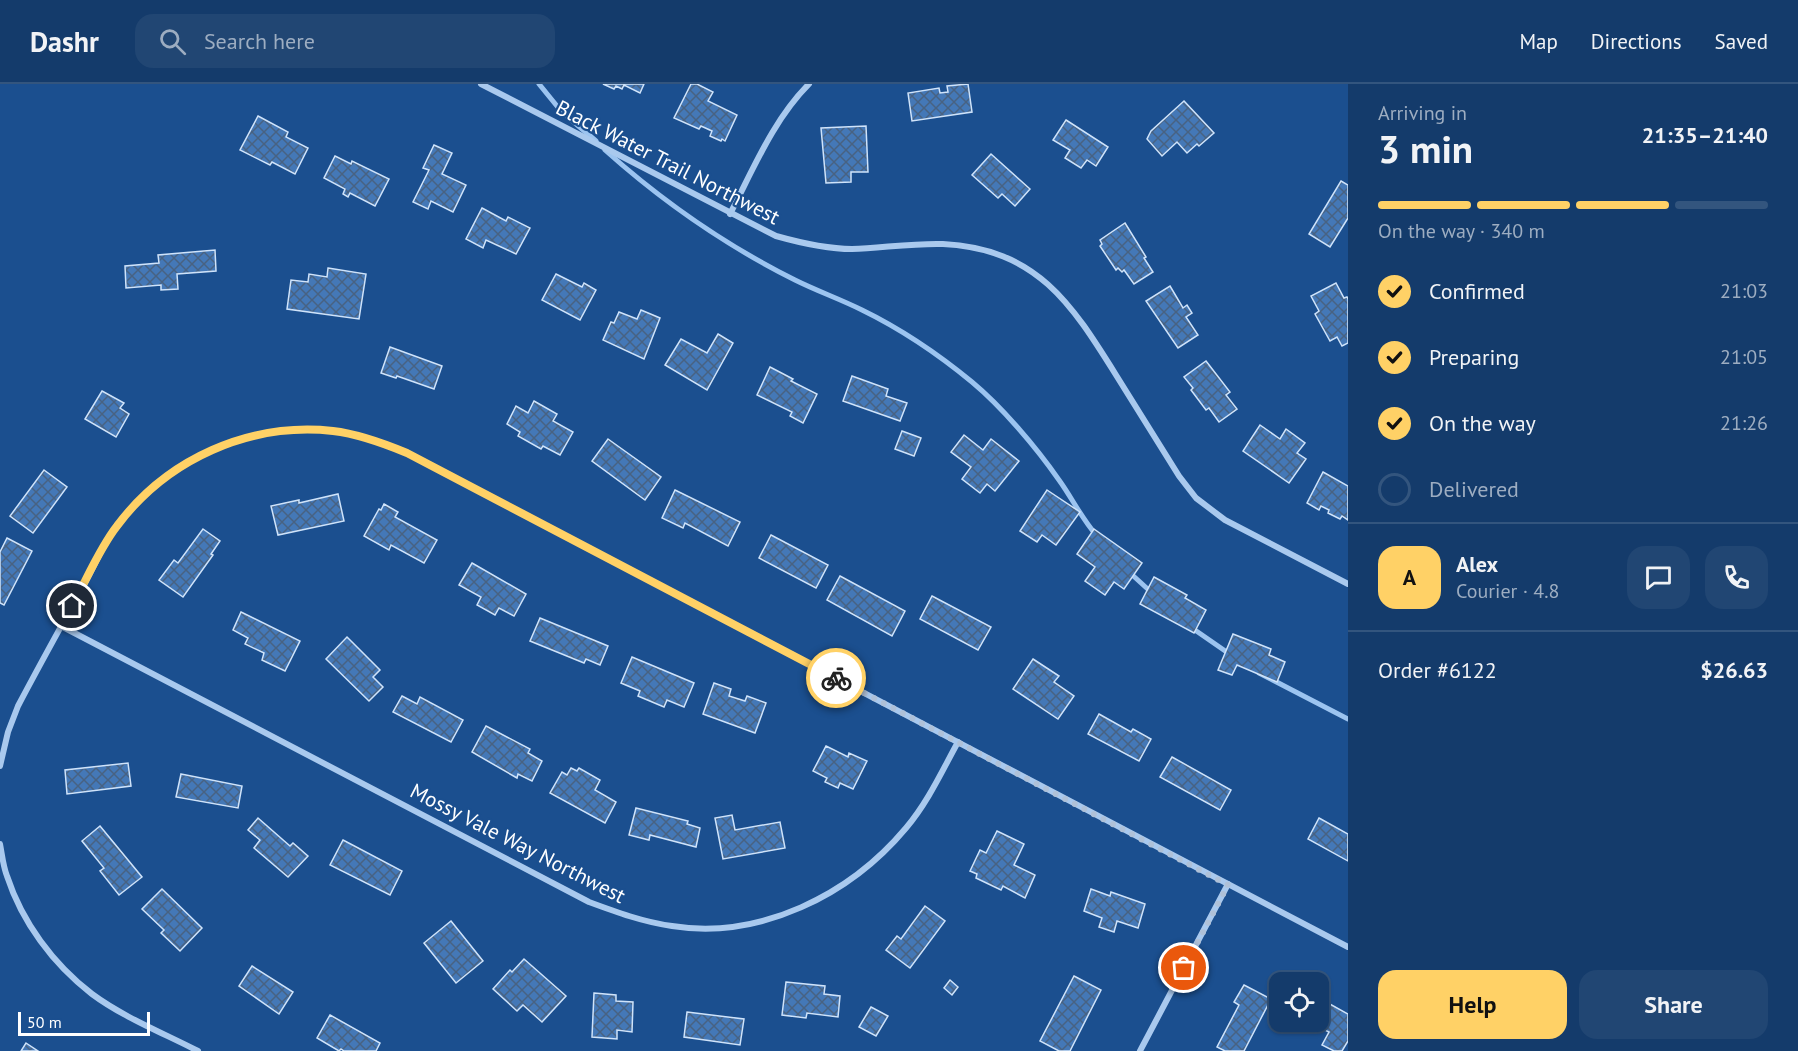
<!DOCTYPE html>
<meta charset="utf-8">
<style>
:root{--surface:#143b6b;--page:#214673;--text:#f1f3f6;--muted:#9dadc1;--line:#33557e;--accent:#ffd166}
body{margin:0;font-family:"PT Sans",sans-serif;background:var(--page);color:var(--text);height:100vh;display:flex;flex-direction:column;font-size:22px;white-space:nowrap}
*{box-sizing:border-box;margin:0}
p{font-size:20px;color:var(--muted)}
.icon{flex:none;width:33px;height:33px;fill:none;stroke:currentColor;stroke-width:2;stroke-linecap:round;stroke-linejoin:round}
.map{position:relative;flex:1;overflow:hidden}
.drawer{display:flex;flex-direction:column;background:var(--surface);width:450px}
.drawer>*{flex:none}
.tools{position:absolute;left:1269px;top:888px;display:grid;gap:12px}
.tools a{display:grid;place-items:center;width:60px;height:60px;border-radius:12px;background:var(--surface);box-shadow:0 2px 4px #0004,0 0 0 2px var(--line);font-size:30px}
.scale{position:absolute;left:18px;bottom:15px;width:132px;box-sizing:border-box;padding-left:6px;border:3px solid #fff;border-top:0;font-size:16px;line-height:21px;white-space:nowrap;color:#fff;-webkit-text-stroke:4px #1b4f8f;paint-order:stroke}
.pin{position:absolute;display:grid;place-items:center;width:51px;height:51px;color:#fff;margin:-26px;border:3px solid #fff;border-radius:50%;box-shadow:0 2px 6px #0007}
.courier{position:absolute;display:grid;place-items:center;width:60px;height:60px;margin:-30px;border:4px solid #ffd166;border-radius:50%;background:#fff;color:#222;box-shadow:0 2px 8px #0007}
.overview em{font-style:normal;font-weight:800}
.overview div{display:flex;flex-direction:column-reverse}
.overview{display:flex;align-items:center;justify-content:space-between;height:102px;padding:0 30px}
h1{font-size:39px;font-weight:800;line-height:45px}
.bar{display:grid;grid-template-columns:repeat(4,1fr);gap:9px 6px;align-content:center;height:72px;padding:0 30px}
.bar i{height:8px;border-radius:4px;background:var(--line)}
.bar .on{background:var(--accent)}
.bar p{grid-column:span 4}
.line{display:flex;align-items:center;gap:15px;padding:0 30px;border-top:2px solid var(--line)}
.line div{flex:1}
.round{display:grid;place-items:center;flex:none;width:63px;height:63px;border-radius:18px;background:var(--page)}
ol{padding:0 30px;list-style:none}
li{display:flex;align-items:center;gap:18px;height:66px}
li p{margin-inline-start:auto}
li .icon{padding:6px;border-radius:50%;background:var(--accent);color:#111;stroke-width:4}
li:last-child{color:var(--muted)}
li i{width:33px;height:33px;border:3px solid var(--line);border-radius:50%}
.primary-button{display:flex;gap:12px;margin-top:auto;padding:12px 30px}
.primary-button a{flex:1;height:69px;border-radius:18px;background:var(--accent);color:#111;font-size:24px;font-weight:800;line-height:69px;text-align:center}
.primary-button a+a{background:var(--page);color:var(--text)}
header{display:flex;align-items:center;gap:36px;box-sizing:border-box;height:84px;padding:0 30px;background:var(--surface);border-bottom:2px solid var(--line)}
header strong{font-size:28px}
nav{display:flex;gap:33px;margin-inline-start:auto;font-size:21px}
.search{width:420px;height:54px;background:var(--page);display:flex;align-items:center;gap:15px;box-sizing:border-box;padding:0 21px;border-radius:18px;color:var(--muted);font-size:22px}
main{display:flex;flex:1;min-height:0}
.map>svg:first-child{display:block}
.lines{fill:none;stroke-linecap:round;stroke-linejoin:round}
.stream{stroke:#9cc4f0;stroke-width:5}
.building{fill:url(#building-cross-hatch);stroke:#cfe3fa;stroke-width:1.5}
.minor{stroke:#a9c9ee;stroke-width:6}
.done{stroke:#afc1d8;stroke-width:6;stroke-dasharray:0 10.8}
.route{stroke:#ffd166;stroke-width:8}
.labels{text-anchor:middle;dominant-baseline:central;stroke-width:4.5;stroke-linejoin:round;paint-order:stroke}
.street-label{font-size:21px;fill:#fff;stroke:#1b4f8f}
</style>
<header>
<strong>Dashr</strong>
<div class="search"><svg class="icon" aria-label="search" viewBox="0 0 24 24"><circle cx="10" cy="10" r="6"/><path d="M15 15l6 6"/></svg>Search here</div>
<nav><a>Map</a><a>Directions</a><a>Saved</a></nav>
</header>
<main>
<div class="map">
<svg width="1348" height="967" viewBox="0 0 1348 967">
<defs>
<pattern id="building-cross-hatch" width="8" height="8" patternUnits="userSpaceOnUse" patternTransform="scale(1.5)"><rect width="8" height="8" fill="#4478b7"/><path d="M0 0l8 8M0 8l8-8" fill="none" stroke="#486282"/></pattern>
</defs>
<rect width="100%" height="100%" fill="#1b4f8f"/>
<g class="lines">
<!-- stream -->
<g class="stream">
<polyline points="539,0 561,27 596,57"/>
<path d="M605 66C662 117 727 162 795 196 817 207 840 215 862 226 901 245 938 270 972 298 1002 323 1036 363 1059 396 1072 414 1082 435 1097 452"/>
<polyline points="1129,488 1151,508"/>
<polyline points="1192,544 1231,571"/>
<polyline points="1259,589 1348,635"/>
</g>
</g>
<!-- building -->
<g class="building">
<polygon points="603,0 644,0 640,9 624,1 622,5 616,2 614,5"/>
<polygon points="691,0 697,0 713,8 708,17 737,31 725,57 722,55 721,57 710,52 712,47 701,42 699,45 674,34"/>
<polygon points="968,0 972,28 912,37 908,9 939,4 940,9 948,8 947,2"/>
<polygon points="1184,17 1214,49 1199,62 1197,60 1187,69 1177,58 1162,72 1147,55 1151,47"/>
<polygon points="258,32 288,48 286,53 308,64 295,90 272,78 270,81 240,66"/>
<polygon points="1066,36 1108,63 1096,82 1087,76 1081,84 1065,74 1070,66 1053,56"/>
<polygon points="866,42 868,88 851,88 851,98 826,99 821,44"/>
<polygon points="434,61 452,69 442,90 466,101 453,128 431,117 428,125 413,118 429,86 423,84"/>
<polygon points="991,70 1030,105 1015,122 1002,110 998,114 972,91"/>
<polygon points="335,72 351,80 352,77 389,95 375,122 350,109 348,113 343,110 345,105 324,94"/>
<polygon points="1341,97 1348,101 1348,134 1330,163 1309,150"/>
<polygon points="482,124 506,137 508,133 530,144 516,170 486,156 483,164 466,155"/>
<polygon points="1125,139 1146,173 1144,174 1153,188 1134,200 1124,186 1122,188 1118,184 1116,186 1100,162 1102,160 1100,156"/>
<polygon points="215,166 216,187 177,190 178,205 161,206 161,201 126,204 125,182 159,179 158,171"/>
<polygon points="328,184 366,190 359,235 287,225 291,196 308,198 309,190 327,193"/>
<polygon points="556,190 582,203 584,199 596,206 580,236 542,216"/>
<polygon points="1336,199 1344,214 1347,213 1348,215 1348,259 1342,262 1337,253 1330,257 1315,230 1319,227 1311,212"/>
<polygon points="1170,202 1183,224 1187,221 1192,229 1186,233 1198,251 1178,264 1146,217"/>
<polygon points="641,226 660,234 644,275 603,256 611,238 614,239 619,228 637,235"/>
<polygon points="718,250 733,259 707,306 665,281 681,255 707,269"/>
<polygon points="390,263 442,282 434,305 397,292 396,294 381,289"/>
<polygon points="1206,277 1230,308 1226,311 1237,325 1219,338 1209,324 1206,326 1191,306 1193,304 1184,293"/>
<polygon points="770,283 793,295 791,297 817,310 803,339 790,332 792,328 757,311"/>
<polygon points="852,292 888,305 886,312 907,319 900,337 843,317"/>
<polygon points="102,307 124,319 120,324 129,330 116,353 85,335"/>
<polygon points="534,317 557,330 553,337 573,348 560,371 543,362 541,365 518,352 520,348 507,340 516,322 528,329"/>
<polygon points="1260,341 1280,355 1286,345 1305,359 1297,369 1306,375 1289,399 1243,367"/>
<polygon points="902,347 921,354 914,372 895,365"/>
<polygon points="964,351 983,366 991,355 1019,377 995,407 987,400 980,409 962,395 971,383 951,368"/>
<polygon points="608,355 661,393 645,416 592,377"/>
<polygon points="44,386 67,403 33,449 10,432"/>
<polygon points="1323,388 1348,402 1348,436 1342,432 1340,435 1328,429 1329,426 1321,422 1319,426 1307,419"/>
<polygon points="675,406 740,438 728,462 685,439 683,444 662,434"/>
<polygon points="1047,406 1080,428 1056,461 1042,451 1037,458 1020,447"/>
<polygon points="338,410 344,437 278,451 271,422 299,416 299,419"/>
<polygon points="384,420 398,428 395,433 437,456 424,479 391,461 389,466 364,452 379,425 381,426"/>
<polygon points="203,445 220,457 211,470 213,471 183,513 159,496 174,476 178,479"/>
<polygon points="1094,445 1142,479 1124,505 1114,498 1105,511 1085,497 1095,483 1077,470"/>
<polygon points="771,451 828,481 816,504 759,474"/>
<polygon points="7,454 32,467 4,521 0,519 0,468"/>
<polygon points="472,479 526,510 514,532 499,524 495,531 477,521 481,513 459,501"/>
<polygon points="840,492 905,527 892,552 827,516"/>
<polygon points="1154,493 1187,511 1185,514 1206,526 1194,549 1140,520"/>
<polygon points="932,512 991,543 978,566 920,535"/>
<polygon points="241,528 300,557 285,587 262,576 264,569 245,560 248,554 233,546"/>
<polygon points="540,534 608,562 600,581 586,575 584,579 530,557"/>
<polygon points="1233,550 1271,565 1269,571 1285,578 1277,598 1237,581 1232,591 1218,586"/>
<polygon points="347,553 380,586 373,593 383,603 369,617 326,575"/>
<polygon points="632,573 694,599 684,623 667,616 664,623 638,612 640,607 621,599"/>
<polygon points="1033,575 1059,592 1054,598 1074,612 1058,635 1013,605"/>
<polygon points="714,599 731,605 729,612 745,617 747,612 766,619 755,649 703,630"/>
<polygon points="402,612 417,620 420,613 463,636 451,658 393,628"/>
<polygon points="1099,630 1131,648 1133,645 1151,655 1139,677 1088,650"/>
<polygon points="486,642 530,665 528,669 542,677 532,697 518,690 517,694 472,668"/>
<polygon points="826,662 848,673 849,669 867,677 853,705 840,699 838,704 825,698 827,694 813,687"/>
<polygon points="1172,673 1231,706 1220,726 1160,693"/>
<polygon points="128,679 131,702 67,710 65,686"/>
<polygon points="571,684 577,687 579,684 600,696 595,706 616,718 605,739 550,709 562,688 567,691"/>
<polygon points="181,690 242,702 238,724 176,713"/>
<polygon points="636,724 688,737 687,740 700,744 696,763 650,751 649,756 629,751"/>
<polygon points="732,731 735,746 780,738 785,764 723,775 715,734"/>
<polygon points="258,734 290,762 293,759 308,772 288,793 254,764 260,756 248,746"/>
<polygon points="1319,734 1348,750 1348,777 1308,755"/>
<polygon points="100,742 142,793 119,811 100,787 104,784 82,757"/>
<polygon points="997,747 1024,760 1014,781 1035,791 1025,814 1003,802 1001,806 976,794 977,790 970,787 980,766 986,769"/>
<polygon points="343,756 402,787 390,811 330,781"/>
<polygon points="162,805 202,844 180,867 161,849 164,846 142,825"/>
<polygon points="1091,805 1110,812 1111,808 1145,820 1138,844 1117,837 1114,848 1099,843 1102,834 1084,827"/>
<polygon points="925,822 945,837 910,884 886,866 897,852 901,855"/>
<polygon points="451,837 483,877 456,899 424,859"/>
<polygon points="524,875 566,912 542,938 523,921 517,927 493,905 510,886 512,888"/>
<polygon points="252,882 293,908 279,930 239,902"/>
<polygon points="1074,892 1101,906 1070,967 1059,967 1040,957"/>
<polygon points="950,896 958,903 952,911 944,904"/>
<polygon points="786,898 825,902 824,910 840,912 838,933 807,929 806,934 782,931"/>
<polygon points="1244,901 1271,915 1244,967 1225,967 1217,963 1239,921 1234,918"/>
<polygon points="594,909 616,911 616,917 633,918 632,948 617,946 617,955 592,953"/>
<polygon points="1319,914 1348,930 1348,957 1342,967 1334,967 1322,961 1329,948 1309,938 1318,938"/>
<polygon points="871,923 888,932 876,952 859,943"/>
<polygon points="687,928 744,935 740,961 684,953"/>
<polygon points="330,931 380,959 376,967 344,967 341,965 339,967 317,954"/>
<polygon points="26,959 38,967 21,967"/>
</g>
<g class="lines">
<!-- minor -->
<g class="minor">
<path d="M481 0 776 152C801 159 826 165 852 165 882 164 913 159 943 160 1037 165 1071 219 1116 291 1137 325 1158 358 1179 392L1196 414 1225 436 1348 500"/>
<path d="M730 130C753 86 773 36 809 0"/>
<path d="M61 542 589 818C616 828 643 838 672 842 760 856 850 811 906 744 928 718 942 687 958 658"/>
<path d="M0 682 8 648 18 622C40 580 63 539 86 497 96 479 104 458 117 442 168 375 248 338 333 347 359 350 383 359 407 369L1348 863"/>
<path d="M0 760C2 770 3 782 7 792 22 838 53 880 92 910 123 933 163 949 198 967"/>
<polyline points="1140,967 1228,800"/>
</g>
</g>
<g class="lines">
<!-- done -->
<polyline class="done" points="836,594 1228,801 1184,884"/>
<!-- route -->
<path class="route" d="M72 522C86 497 99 465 117 442 167 375 249 338 333 347 359 350 383 359 407 369L836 594"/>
</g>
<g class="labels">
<!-- street labels -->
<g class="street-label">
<text transform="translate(668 78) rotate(27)">Black Water Trail Northwest</text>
<text transform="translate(518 759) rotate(27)">Mossy Vale Way Northwest</text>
</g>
</g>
</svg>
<div class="tools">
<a><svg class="icon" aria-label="locate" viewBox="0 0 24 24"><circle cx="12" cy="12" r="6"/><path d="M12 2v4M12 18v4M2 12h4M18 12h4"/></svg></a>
</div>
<div class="scale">50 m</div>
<div class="pin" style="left:1184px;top:884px;background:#ea580c"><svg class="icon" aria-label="bag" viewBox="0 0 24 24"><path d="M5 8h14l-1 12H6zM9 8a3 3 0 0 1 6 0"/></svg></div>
<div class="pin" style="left:72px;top:522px;background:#1f2937"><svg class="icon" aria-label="home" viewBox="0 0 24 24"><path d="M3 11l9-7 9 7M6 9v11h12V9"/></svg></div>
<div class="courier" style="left:836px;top:594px"><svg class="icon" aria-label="bike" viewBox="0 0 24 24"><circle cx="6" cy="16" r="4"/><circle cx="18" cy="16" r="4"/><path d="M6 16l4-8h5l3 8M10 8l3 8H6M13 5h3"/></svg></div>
</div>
<section class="drawer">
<div class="overview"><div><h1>3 min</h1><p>Arriving in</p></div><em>21:35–21:40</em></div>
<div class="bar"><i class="on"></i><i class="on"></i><i class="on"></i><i></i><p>On the way · 340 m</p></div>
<ol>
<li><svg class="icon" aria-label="check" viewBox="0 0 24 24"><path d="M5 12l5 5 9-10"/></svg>Confirmed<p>21:03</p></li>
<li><svg class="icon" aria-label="check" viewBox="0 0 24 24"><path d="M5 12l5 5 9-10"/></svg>Preparing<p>21:05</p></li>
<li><svg class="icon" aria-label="check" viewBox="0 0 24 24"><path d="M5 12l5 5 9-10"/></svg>On the way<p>21:26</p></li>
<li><i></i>Delivered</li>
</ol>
<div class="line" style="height:108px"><b class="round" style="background:var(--accent);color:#111">A</b><div><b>Alex</b><p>Courier · 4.8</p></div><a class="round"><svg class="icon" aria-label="chat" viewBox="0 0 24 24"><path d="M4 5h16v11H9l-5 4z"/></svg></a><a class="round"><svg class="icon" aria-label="phone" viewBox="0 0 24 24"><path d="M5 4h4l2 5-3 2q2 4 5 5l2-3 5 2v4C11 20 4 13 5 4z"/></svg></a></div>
<div class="line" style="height:78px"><div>Order #6122</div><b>$26.63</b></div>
<div class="primary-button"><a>Help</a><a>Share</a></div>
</section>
</main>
